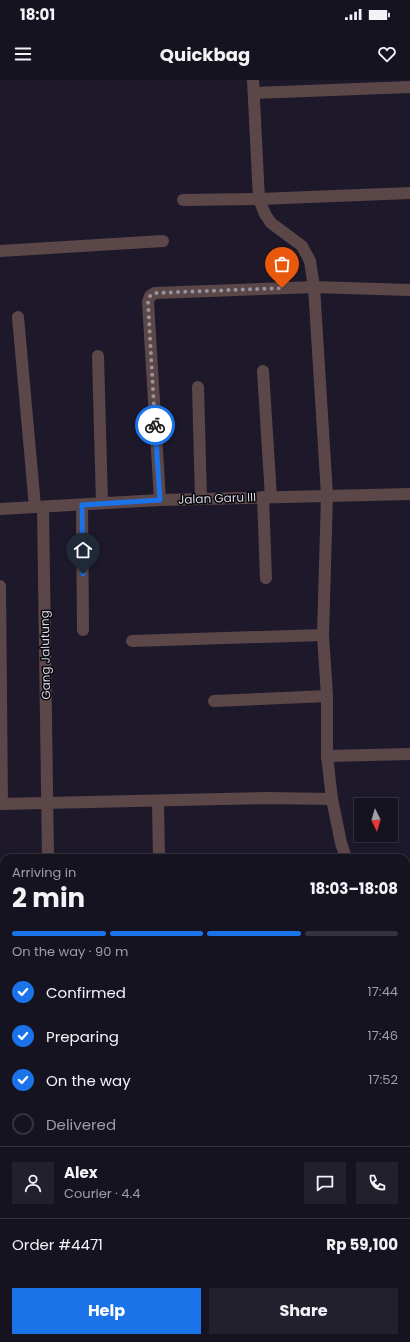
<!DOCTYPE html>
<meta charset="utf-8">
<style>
:root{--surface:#161320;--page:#23202d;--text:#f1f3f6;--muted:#9e9ea5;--line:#35323e;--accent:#1a73e8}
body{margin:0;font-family:Poppins,sans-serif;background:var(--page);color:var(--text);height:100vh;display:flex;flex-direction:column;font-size:15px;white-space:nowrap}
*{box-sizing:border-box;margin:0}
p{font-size:13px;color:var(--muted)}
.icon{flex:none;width:22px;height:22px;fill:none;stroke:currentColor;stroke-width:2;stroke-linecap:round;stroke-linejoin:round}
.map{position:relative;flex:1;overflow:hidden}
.side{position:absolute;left:0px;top:774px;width:410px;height:488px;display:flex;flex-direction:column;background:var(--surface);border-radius:12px 12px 0 0;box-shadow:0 2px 6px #0003,0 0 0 1px var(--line)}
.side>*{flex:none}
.needle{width:26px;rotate:175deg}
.buttons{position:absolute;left:354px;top:718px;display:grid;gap:8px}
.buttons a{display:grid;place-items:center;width:44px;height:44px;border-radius:0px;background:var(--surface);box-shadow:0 2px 6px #0003,0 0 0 1px var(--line);font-size:20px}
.pin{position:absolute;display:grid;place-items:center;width:34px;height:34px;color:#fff;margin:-41px -17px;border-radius:50% 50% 50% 0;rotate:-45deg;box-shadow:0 0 4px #0007}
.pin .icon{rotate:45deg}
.courier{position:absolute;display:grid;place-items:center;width:40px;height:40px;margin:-20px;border:3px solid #1a73e8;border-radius:50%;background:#fff;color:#222;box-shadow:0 1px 5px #0007}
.headline em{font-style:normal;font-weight:700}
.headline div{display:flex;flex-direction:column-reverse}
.headline{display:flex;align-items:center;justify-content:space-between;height:68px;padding:0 12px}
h1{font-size:26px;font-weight:700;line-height:30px}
.bar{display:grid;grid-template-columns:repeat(4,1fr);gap:6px 4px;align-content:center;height:48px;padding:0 12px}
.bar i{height:5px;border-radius:3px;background:var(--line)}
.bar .current{background:var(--accent)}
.bar p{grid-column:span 4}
.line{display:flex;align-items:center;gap:10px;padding:0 12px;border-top:1px solid var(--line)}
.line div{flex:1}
.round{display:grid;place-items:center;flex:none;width:42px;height:42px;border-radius:0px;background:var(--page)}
ol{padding:0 12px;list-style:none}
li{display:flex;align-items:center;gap:12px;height:44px}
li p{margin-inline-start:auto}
li .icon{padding:4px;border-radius:50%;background:var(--accent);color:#fff;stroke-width:4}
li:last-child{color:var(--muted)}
li i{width:22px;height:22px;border:2px solid var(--line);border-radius:50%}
.button{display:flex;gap:8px;margin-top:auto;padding:8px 12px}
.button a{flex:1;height:46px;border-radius:0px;background:var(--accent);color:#fff;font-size:16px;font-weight:700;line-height:46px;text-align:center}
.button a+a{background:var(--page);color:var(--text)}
.status{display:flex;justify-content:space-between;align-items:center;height:28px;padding:0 20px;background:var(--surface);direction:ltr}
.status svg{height:11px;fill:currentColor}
header{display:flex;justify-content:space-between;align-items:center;height:52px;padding:0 12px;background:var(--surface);font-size:18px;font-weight:700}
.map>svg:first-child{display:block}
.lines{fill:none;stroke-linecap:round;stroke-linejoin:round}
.street{stroke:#5c4748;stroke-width:12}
.secondary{stroke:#7f5e61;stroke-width:12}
.done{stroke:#9694a2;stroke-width:4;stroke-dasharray:0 7.2}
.route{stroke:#1a73e8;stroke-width:5}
.labels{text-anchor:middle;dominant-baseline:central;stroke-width:3;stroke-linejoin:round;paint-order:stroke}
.street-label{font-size:12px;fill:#d7d6e2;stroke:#07060d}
</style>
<div class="status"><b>18:01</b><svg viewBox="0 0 49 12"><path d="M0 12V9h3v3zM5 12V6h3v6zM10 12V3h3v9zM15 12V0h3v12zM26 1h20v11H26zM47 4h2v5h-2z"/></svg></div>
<header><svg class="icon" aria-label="menu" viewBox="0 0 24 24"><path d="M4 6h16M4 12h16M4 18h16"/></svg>Quickbag<svg class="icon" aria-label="heart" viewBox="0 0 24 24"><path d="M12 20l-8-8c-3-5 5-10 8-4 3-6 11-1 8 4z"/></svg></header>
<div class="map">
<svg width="410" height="1262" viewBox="0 0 410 1262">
<rect width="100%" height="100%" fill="#1d192b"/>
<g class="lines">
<!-- street -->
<g class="street">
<polyline points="253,0 259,119 265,134 271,143 302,166 310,181 314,207 327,415 323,555 327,616 327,676 332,719 341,763 346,778"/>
<polyline points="254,13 410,7"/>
<polyline points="183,120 259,119 410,113"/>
<polyline points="0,171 163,161"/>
<polyline points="18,237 35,427"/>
<polyline points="98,276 102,423"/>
<polyline points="263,291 271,417"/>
<polyline points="198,307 201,419"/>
<polyline points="263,417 266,498"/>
<polyline points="160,420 148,222 150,216 155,213 314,207 410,210"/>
<polyline points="82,425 83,550"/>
<polyline points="43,427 48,778"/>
<polyline points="0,429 160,420 410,414"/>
<polyline points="0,506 2,724"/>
<polyline points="132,561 323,555"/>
<polyline points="214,621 327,616"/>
<polyline points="327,676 410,674"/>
<polyline points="158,721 159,778"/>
<polyline points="0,724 266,718 332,719"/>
<polyline points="406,999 410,999"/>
<polyline points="0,1003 4,1002"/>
<polyline points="410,1072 407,1078 410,1140"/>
<polyline points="31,1258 31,1262"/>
<polyline points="159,1258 159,1262"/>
<polyline points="353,1258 353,1262"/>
</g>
<!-- secondary -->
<polyline class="secondary" points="218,1258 218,1262"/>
</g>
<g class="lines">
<!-- done -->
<polyline class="done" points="155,345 148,222 150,216 155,213 282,208"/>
<!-- route -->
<polyline class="route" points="83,494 82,425 160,420 155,345"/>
</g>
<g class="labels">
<!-- street labels -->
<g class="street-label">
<text transform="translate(217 418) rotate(-2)">Jalan Garu III</text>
<text transform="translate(45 575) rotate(-91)">Gang Jalutung</text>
</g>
</g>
</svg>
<div class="buttons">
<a><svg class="needle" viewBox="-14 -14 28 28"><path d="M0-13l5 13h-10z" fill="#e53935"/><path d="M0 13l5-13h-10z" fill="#9e9ea5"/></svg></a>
</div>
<div class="pin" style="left:282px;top:208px;background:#ea580c"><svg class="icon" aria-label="bag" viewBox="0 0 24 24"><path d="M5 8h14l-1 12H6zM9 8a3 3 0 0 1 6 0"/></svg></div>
<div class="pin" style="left:83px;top:494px;background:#1f2937"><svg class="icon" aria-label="home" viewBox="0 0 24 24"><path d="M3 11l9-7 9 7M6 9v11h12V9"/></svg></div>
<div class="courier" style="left:155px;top:345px"><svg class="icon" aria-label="bike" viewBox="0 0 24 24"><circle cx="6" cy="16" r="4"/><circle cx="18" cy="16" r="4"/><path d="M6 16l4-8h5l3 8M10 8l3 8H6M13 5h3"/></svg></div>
<section class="side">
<div class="headline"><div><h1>2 min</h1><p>Arriving in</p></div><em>18:03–18:08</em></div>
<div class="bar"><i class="current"></i><i class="current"></i><i class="current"></i><i></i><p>On the way · 90 m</p></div>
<ol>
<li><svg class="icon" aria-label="check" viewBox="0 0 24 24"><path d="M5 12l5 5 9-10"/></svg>Confirmed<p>17:44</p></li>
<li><svg class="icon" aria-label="check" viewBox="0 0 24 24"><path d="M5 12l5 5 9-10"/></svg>Preparing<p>17:46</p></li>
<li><svg class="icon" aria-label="check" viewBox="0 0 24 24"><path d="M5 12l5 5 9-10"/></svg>On the way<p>17:52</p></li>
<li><i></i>Delivered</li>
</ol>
<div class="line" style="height:72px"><a class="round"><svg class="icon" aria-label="person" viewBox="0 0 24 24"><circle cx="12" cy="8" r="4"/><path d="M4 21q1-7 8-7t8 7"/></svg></a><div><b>Alex</b><p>Courier · 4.4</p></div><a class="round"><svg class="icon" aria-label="chat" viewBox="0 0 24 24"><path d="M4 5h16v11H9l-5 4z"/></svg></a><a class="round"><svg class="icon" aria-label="phone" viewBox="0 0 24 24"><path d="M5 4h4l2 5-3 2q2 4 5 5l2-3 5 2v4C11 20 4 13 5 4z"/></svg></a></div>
<div class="line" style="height:52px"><div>Order #4471</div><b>Rp 59,100</b></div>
<div class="button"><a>Help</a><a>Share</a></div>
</section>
</div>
